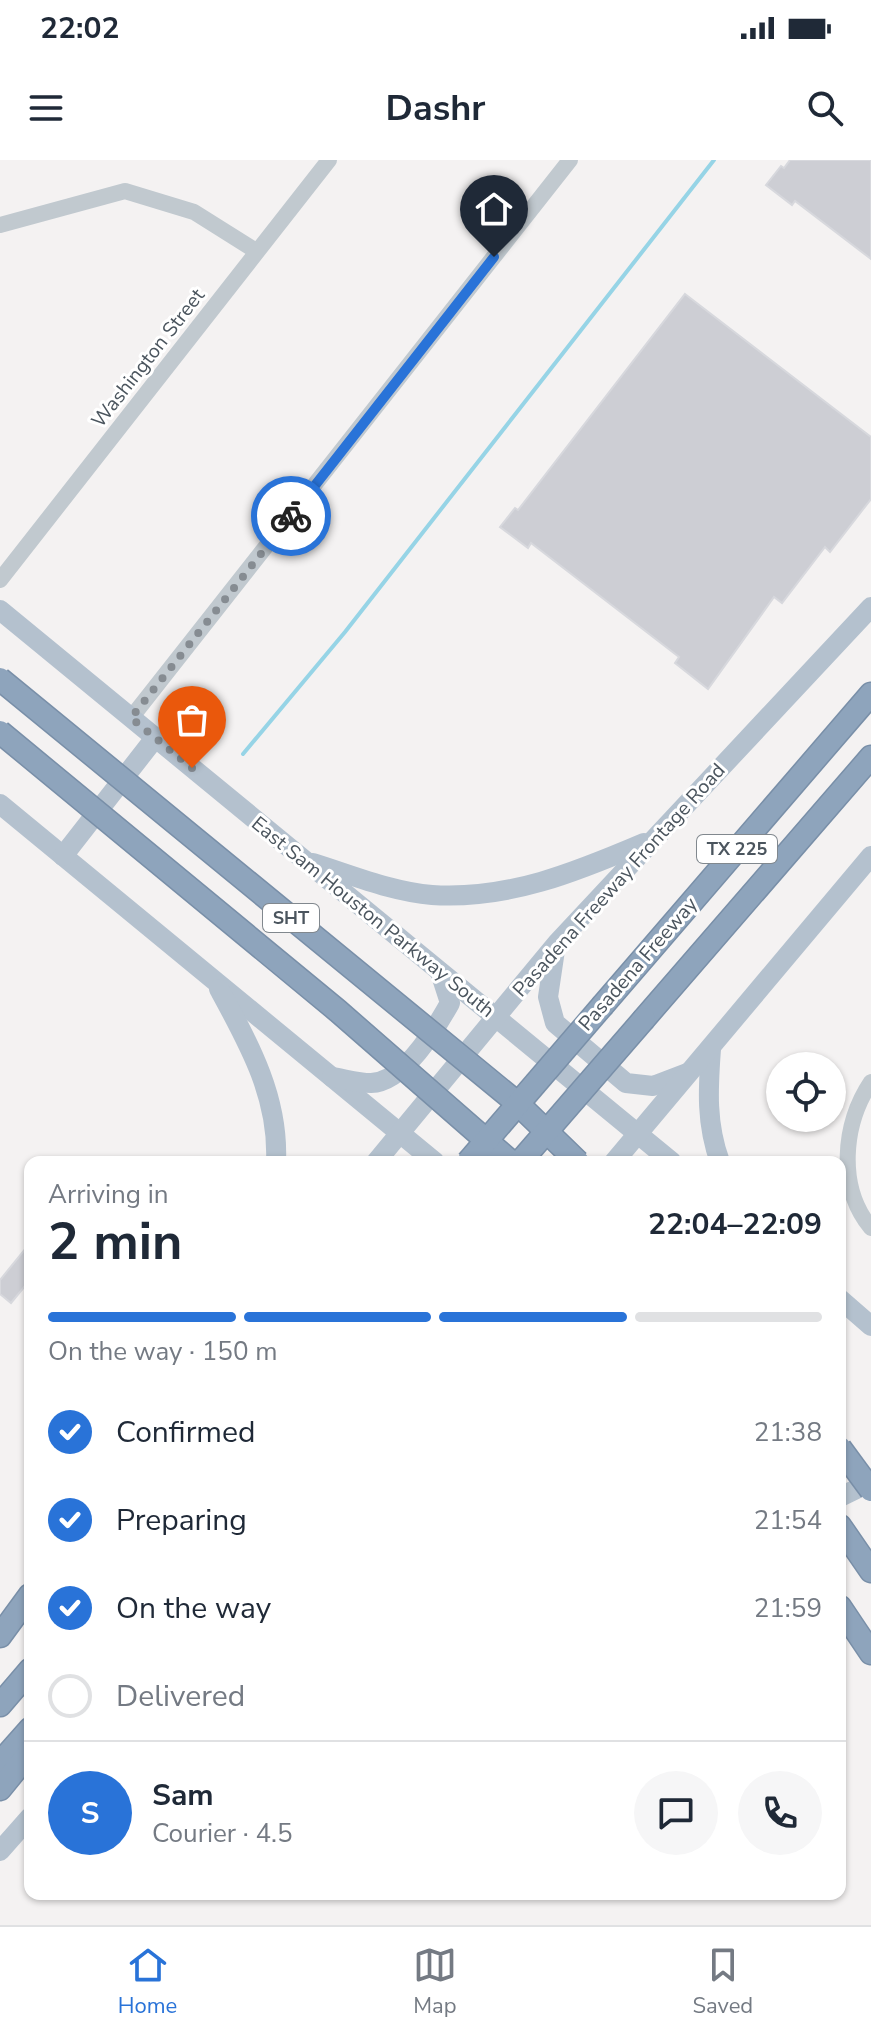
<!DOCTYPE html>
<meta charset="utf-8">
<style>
:root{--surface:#fff;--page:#f6f6f7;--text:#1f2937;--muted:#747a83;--line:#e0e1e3;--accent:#2973d8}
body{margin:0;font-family:"Nunito Sans",sans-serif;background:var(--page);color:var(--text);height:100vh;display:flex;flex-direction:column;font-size:30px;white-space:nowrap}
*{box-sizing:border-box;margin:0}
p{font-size:26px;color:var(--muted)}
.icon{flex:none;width:44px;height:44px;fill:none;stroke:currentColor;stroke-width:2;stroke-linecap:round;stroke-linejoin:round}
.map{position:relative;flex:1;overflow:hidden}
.drawer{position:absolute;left:24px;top:996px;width:822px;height:744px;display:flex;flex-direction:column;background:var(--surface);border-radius:16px;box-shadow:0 2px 6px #0004}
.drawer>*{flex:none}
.tools{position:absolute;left:766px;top:892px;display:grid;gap:16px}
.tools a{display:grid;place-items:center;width:80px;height:80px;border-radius:50%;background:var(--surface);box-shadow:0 2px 6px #0004;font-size:40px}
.pin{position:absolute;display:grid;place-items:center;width:68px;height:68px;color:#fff;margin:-82px -34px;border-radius:50% 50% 50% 0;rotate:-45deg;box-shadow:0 0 8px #0007}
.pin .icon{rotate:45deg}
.courier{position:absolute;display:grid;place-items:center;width:80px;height:80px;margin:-40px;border:6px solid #2973d8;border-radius:50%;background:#fff;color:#222;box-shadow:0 2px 10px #0007}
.head em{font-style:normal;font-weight:700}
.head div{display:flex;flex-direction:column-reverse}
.head{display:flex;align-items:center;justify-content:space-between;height:136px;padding:0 24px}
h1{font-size:52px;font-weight:700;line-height:60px}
.bar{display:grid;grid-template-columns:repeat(4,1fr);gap:12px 8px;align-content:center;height:96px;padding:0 24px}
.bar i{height:10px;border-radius:6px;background:var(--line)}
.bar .active{background:var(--accent)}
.bar p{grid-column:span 4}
.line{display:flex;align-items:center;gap:20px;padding:0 24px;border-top:2px solid var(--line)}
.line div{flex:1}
.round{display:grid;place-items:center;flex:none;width:84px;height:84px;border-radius:42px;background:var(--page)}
ol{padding:0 24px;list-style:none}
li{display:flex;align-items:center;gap:24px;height:88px}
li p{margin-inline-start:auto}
li .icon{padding:8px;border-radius:50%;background:var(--accent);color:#fff;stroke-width:4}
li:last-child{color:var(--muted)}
li i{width:44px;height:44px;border:4px solid var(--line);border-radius:50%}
.status{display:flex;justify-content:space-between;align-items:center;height:56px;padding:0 40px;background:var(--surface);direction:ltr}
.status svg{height:22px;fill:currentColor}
header{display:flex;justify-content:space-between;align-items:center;height:104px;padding:0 24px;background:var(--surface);font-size:36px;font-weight:700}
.tabs{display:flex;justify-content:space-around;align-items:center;height:112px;border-top:2px solid var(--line);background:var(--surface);font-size:22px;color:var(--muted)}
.tabs a{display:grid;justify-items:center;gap:4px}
.tabs .active{color:var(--accent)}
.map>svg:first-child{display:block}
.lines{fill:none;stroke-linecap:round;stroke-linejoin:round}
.stream{stroke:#96d4e6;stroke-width:4}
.building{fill:#cdced4;stroke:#d7d8dd;stroke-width:2}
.highway-casing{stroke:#798fa8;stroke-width:25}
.minor{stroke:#c1c9cf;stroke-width:16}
.major{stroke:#b4c1ce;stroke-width:20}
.highway{stroke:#8ea4bc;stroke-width:22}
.highway-bridge-casing{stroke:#798fa8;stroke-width:25;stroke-linecap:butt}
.highway-bridge{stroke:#8ea4bc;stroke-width:22}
.done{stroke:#868c92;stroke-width:8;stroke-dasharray:0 14.4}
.route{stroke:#2973d8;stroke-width:10}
.labels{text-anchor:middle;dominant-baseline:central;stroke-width:6;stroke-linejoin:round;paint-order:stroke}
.shield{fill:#fff;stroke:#81888e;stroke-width:2}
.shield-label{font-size:18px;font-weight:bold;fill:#4b555e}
.street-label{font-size:20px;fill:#4b555e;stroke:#fff}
</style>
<div class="status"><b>22:02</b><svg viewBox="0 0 49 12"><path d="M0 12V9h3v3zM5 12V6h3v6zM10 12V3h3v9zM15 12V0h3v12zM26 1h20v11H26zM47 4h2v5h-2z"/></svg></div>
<header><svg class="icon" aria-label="menu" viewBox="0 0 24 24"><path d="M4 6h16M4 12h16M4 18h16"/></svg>Dashr<svg class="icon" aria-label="search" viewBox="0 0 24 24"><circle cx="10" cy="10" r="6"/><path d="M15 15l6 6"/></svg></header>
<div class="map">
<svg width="871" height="1765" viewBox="0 0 871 1765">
<rect width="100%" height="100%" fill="#f4f2f2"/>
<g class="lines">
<!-- stream -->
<polyline class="stream" points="243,594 345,472 714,0"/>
</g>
<!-- building -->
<g class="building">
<polygon points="790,0 871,0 871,99 795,41 792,45 766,25 781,6 784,8"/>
<polygon points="685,134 871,277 871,339 830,392 825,387 782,443 774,437 708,529 675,503 679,497 531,383 528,388 500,367 515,348 518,350"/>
<polygon points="30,1083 30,1120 11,1143 0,1134 0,1120"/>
</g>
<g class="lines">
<defs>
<g id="highway">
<polyline points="603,845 871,534"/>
<polyline points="644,859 871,597"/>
<polyline points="840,1366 871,1411"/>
<polyline points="840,1447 871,1493"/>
<polyline points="0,1476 30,1435"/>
<polyline points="0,1545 30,1510"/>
<polyline points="0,1603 30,1569"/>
<polyline points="0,1629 30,1592"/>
</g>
</defs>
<!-- highway casing -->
<use href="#highway" class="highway-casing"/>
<!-- minor -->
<g class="minor">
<polyline points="0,65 125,31 194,52 256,91"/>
<polyline points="0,420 329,0"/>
<polyline points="131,558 570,0"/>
<path d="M871 922C843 964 837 1027 871 1068"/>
</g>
<!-- major -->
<g class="major">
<polyline points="0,450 672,1002"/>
<polyline points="0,644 435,1002"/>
<polyline points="63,696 155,578"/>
<path d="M313 703C352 715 392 732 432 735 508 740 576 712 644 683"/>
<polyline points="555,790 548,837 555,863 626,923 653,926 687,913"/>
<path d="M219 829C249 884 279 937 276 1002"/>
<path d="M711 889C708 929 706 964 720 1002"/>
<path d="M332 917C345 919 358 923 371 923 404 922 436 868 450 843L440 812"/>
<polyline points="376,1002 557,783 871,447"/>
<polyline points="614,1002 871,696"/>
<polyline points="840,1139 871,1166"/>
<polyline points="840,1337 871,1322"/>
<polyline points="0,1691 30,1657"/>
</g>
<!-- highway -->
<use href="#highway" class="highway"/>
<defs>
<g id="highway-bridge">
<polyline points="0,519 516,942 578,1002"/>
<polyline points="0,572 338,851 511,1002"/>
<polyline points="468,1002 603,845"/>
<polyline points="520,1002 644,859"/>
<polyline points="840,1288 871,1330"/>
</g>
</defs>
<!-- highway-bridge casing -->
<use href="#highway-bridge" class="highway-bridge-casing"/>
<!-- highway-bridge -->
<use href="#highway-bridge" class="highway-bridge"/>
</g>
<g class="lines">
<!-- done -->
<polyline class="done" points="192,608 131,558 291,356"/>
<!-- route -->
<polyline class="route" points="291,356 494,97"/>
</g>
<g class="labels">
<!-- shield labels -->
<g class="shield">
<rect x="697" y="675" width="80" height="28" rx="6"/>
<rect x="263" y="744" width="56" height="28" rx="6"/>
</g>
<g class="shield-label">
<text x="737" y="689">TX 225</text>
<text x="291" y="758">SHT</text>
</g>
<!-- street labels -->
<g class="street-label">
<text transform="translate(148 198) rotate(-52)">Washington Street</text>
<text transform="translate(619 720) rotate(-48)">Pasadena Freeway Frontage Road</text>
<text transform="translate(373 757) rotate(39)">East Sam Houston Parkway South</text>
<text transform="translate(638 804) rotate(-49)">Pasadena Freeway</text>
</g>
</g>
</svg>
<div class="tools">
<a><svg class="icon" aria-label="locate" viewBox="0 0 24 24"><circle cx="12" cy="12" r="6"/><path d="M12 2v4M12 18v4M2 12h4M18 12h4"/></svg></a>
</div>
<div class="pin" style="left:192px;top:608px;background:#ea580c"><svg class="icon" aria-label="bag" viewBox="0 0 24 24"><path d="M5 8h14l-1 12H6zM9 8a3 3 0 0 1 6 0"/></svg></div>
<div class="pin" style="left:494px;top:97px;background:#1f2937"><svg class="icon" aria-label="home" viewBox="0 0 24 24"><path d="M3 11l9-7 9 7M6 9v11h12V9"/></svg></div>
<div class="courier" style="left:291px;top:356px"><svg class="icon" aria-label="bike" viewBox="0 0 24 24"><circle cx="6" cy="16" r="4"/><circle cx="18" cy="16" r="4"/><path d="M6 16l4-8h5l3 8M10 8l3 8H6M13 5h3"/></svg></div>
<section class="drawer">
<div class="head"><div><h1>2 min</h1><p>Arriving in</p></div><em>22:04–22:09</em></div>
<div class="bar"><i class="active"></i><i class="active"></i><i class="active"></i><i></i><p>On the way · 150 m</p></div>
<ol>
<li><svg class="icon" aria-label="check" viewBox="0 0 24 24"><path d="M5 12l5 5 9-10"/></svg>Confirmed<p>21:38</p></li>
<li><svg class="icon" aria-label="check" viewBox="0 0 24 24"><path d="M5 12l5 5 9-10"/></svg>Preparing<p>21:54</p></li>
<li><svg class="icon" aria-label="check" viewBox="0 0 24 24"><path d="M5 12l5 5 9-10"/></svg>On the way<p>21:59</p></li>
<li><i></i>Delivered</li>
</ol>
<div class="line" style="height:144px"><b class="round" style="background:var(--accent);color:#fff">S</b><div><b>Sam</b><p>Courier · 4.5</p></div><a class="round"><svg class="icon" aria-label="chat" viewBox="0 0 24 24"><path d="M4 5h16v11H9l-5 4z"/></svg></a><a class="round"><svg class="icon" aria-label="phone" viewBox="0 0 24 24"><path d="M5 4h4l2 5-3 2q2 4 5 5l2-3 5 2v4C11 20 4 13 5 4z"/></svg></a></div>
</section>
</div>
<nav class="tabs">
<a class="active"><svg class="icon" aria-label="home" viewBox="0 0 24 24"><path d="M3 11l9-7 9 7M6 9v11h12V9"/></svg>Home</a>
<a><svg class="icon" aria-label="map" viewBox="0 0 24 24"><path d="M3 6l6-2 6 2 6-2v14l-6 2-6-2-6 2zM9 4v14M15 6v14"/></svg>Map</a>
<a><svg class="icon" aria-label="saved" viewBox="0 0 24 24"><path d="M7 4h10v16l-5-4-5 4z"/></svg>Saved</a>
</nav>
